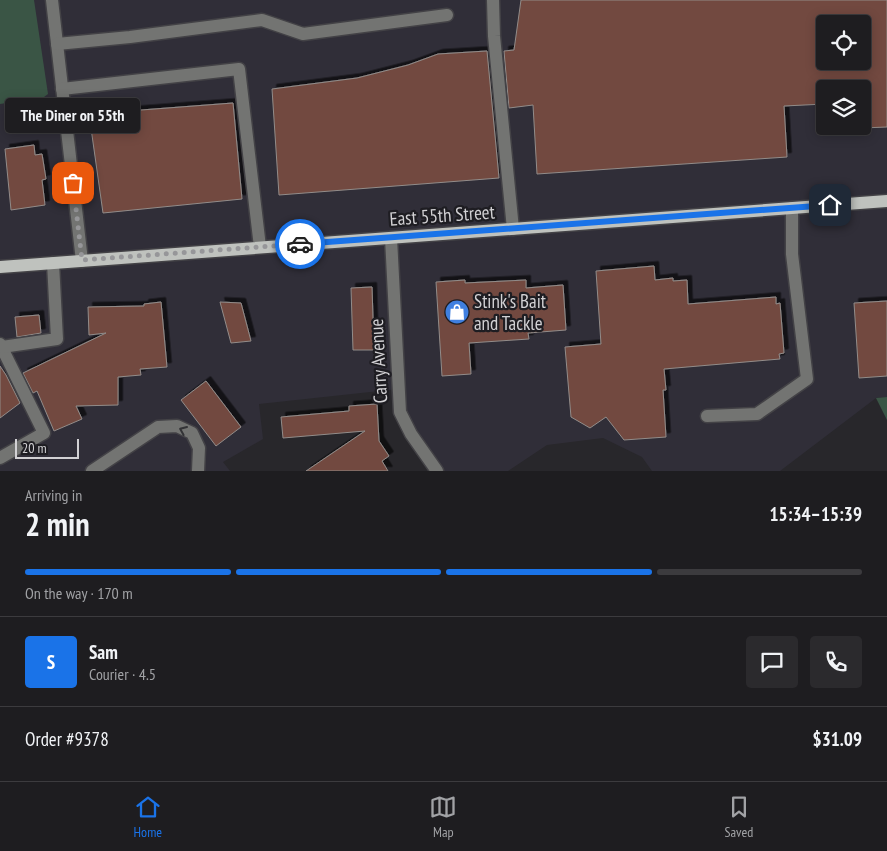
<!DOCTYPE html>
<meta charset="utf-8">
<style>
:root{--surface:#1e1d20;--page:#2b2a2d;--text:#f1f3f6;--muted:#a1a2a5;--line:#3c3b3e;--accent:#1a73e8}
body{margin:0;font-family:"PT Sans Narrow",sans-serif;background:var(--page);color:var(--text);height:100vh;display:flex;flex-direction:column;font-size:19px;white-space:nowrap}
*{box-sizing:border-box;margin:0}
p{font-size:16px;color:var(--muted)}
.icon{flex:none;width:28px;height:28px;fill:none;stroke:currentColor;stroke-width:2;stroke-linecap:round;stroke-linejoin:round}
.map{position:relative;height:471px;overflow:hidden}
.drawer{display:flex;flex-direction:column;background:var(--surface);flex:1}
.drawer>*{flex:none}
.buttons{position:absolute;left:816px;top:15px;display:grid;gap:10px}
.buttons a{display:grid;place-items:center;width:55px;height:55px;border-radius:5px;background:var(--surface);box-shadow:0 2px 12px #0003,0 0 0 1px var(--line);font-size:25px}
.scale{position:absolute;left:15px;bottom:12px;width:64px;box-sizing:border-box;padding-left:5px;border:2px solid #d2d1d4;border-top:0;font-size:14px;line-height:18px;white-space:nowrap;color:#d2d1d4;-webkit-text-stroke:4px #1e1d22;paint-order:stroke}
.pin{position:absolute;display:grid;place-items:center;width:42px;height:42px;color:#fff;margin:-21px;border-radius:10px;box-shadow:0 2px 8px #0006}
.courier{position:absolute;display:grid;place-items:center;width:50px;height:50px;margin:-25px;border:4px solid #1a73e8;border-radius:50%;background:#fff;color:#222;box-shadow:0 1px 6px #0007}
.bubble{position:absolute;height:35px;border-radius:5px;background:var(--surface);box-shadow:0 2px 12px #0003,0 0 0 1px var(--line);font-size:16px;font-weight:700;line-height:35px;text-align:center}
.summary em{font-style:normal;font-weight:700}
.summary div{display:flex;flex-direction:column-reverse}
.summary{display:flex;align-items:center;justify-content:space-between;height:85px;padding:0 25px}
h1{font-size:32px;font-weight:700;line-height:38px}
.bar{display:grid;grid-template-columns:repeat(4,1fr);gap:8px 5px;align-content:center;height:60px;padding:0 25px}
.bar i{height:6px;border-radius:4px;background:var(--line)}
.bar .current{background:var(--accent)}
.bar p{grid-column:span 4}
.line{display:flex;align-items:center;gap:12px;padding:0 25px;border-top:1px solid var(--line)}
.line div{flex:1}
.round{display:grid;place-items:center;flex:none;width:52px;height:52px;border-radius:5px;background:var(--page)}
.tab-bar{display:flex;justify-content:space-around;align-items:center;height:70px;border-top:1px solid var(--line);background:var(--surface);font-size:14px;color:var(--muted)}
.tab-bar a{display:grid;justify-items:center;gap:2px}
.tab-bar .current{color:var(--accent)}
.map>svg:first-child{display:block}
.built{fill:#302e38;fill-rule:evenodd}
.green{fill:#3a5545}
.building{fill:#724a3f;stroke:#928c8a;fill-rule:evenodd;filter:url(#shadow)}
.lines{fill:none;stroke-linecap:round;stroke-linejoin:round}
.minor-casing{stroke:#434246;stroke-width:15}
.major-casing{stroke:#434246;stroke-width:15}
.minor{stroke:#737472;stroke-width:12}
.major{stroke:#bfc2be;stroke-width:12}
.oneway{stroke:#333336}
.done{stroke:#969699;stroke-width:5;stroke-dasharray:0 9}
.route{stroke:#1a73e8;stroke-width:6}
.labels{text-anchor:middle;dominant-baseline:central;stroke-width:4.5;stroke-linejoin:round;paint-order:stroke}
.street-label{font-size:19px;fill:#d2d1d4;stroke:#1e1d22}
.poi-label{font-size:19px;fill:#d2d1d4;stroke:#1e1d22;text-anchor:start}
</style>
<div class="map">
<svg width="887" height="471" viewBox="0 0 887 471">
<defs>
<filter id="shadow"><feDropShadow dx="4.5" dy="-4.5" stdDeviation="0" flood-color="#0009"/></filter>
</defs>
<rect width="100%" height="100%" fill="#28272b"/>
<!-- built -->
<path class="built" d="M0 0H887V397L876 398 780 471H652L642 457 603 438 547 445 508 471H437L411 434 398 389 259 404 263 439 223 462 230 471H0ZM825 24H862V61H825ZM825 89H862V126H825Z"/>
<!-- green -->
<g class="green">
<polygon points="0,0 34,0 48,94 44,97 0,104"/>
<polygon points="887,397 887,420 876,398"/>
</g>
<!-- building -->
<g class="building">
<path d="M521 0H887V127L862 128V89H825V104L784 106 787 157 537 174 533 105 509 108 504 51 514 50ZM825 24H862V61H825Z"/>
<polygon points="487,51 499,178 279,195 272,89 357,78 408,65 438,54"/>
<polygon points="233,103 242,199 103,213 89,114"/>
<polygon points="34,145 35,155 42,154 46,179 42,180 45,205 11,210 5,149"/>
<polygon points="654,266 655,280 673,278 673,281 687,280 688,304 776,297 776,304 780,303 784,353 779,354 780,359 664,369 666,390 663,390 666,437 624,440 606,417 590,428 571,417 565,347 601,344 596,271"/>
<polygon points="465,280 465,283 526,280 526,288 563,285 566,330 528,333 529,339 469,343 471,374 442,376 436,282"/>
<polygon points="372,287 374,350 353,350 351,288"/>
<polygon points="887,301 887,376 859,378 854,303"/>
<polygon points="161,302 167,367 140,369 141,375 118,377 118,405 76,406 82,419 54,431 37,391 33,393 23,373 106,333 89,335 88,307 144,306 144,304"/>
<polygon points="220,302 241,303 251,341 231,343"/>
<polygon points="39,315 41,333 17,337 15,317"/>
<polygon points="0,366 6,375 20,403 0,418"/>
<polygon points="206,381 241,427 216,446 181,400"/>
<polygon points="377,404 379,441 389,456 382,461 388,471 306,471 365,431 283,438 281,417 349,411 349,406"/>
</g>
<g class="lines">
<defs>
<g id="minor">
<polyline points="52,0 82,261"/>
<polyline points="493,0 494,36 513,229"/>
<polyline points="57,44 130,37 262,20 303,34 447,15"/>
<polyline points="62,89 239,69 260,247"/>
<polyline points="391,238 400,412 411,434 437,471"/>
<polyline points="0,344 44,433 0,458"/>
<polyline points="2,347 57,339 53,263"/>
<polyline points="707,416 757,414 807,379 792,254 792,208"/>
<polyline points="92,471 158,427 177,426 192,433 199,448 198,471"/>
</g>
<polyline id="major" points="0,267 887,201"/>
</defs>
<!-- minor casing -->
<use href="#minor" class="minor-casing"/>
<!-- major casing -->
<use href="#major" class="major-casing"/>
<!-- minor -->
<use href="#minor" class="minor"/>
<!-- major -->
<use href="#major" class="major"/>
</g>
<!-- one-way arrows -->
<defs><path id="oneway-chevron" d="M-2-3.5L2.5 0L-2 3.5" fill="none" stroke-width="1.6" stroke-linecap="round" stroke-linejoin="round" transform="scale(1.25)"/></defs>
<use class="oneway" href="#oneway-chevron" transform="translate(183 430) rotate(-157)"/>
<g class="lines">
<!-- done -->
<polyline class="done" points="73,183 82,260 300,244"/>
<!-- route -->
<polyline class="route" points="300,244 830,205"/>
</g>
<!-- icons -->
<defs>
<symbol id="shop-disc" viewBox="-11 -11 22 22"><circle r="9.5" fill="#3f7fe0" stroke="#1e1d22"/><path d="M-5-2.5h2.3a2.7 3.5 0 0 1 5.4 0H5L5.5 6h-11ZM-1.5-2.5h3a1.5 2.3 0 0 0-3 0Z" fill="#fff"/></symbol>
</defs>
<g fill-rule="evenodd">
<use href="#shop-disc" x="443" y="298" width="28" height="28"/>
</g>
<g class="labels">
<!-- street labels -->
<g class="street-label">
<text transform="translate(442 215) rotate(-4)">East 55th Street</text>
<text transform="translate(378 361) rotate(-93)">Carry Avenue</text>
</g>
<!-- poi labels -->
<g class="poi-label">
<text x="474" y="301">Stink's Bait<tspan x="474" dy="22">and Tackle</tspan></text>
</g>
</g>
</svg>
<div class="buttons">
<a><svg class="icon" aria-label="locate" viewBox="0 0 24 24"><circle cx="12" cy="12" r="6"/><path d="M12 2v4M12 18v4M2 12h4M18 12h4"/></svg></a>
<a><svg class="icon" aria-label="layers" viewBox="0 0 24 24"><path d="M12 4l9 5-9 5-9-5zM3 14l9 5 9-5"/></svg></a>
</div>
<div class="scale">20 m</div>
<div class="pin" style="left:73px;top:183px;background:#ea580c"><svg class="icon" aria-label="bag" viewBox="0 0 24 24"><path d="M5 8h14l-1 12H6zM9 8a3 3 0 0 1 6 0"/></svg></div>
<div class="pin" style="left:830px;top:205px;background:#1f2937"><svg class="icon" aria-label="home" viewBox="0 0 24 24"><path d="M3 11l9-7 9 7M6 9v11h12V9"/></svg></div>
<div class="courier" style="left:300px;top:244px"><svg class="icon" aria-label="car" viewBox="0 0 24 24"><path d="M5 17H2v-5l4-1 3-4h7l3 4 3 1v5h-3M9 17h6M6 11h13"/><circle cx="7" cy="17" r="2"/><circle cx="17" cy="17" r="2"/></svg></div>
<div class="bubble" style="left:5px;top:98px;width:135px">The Diner on 55th</div>
</div>
<section class="drawer">
<div class="summary"><div><h1>2 min</h1><p>Arriving in</p></div><em>15:34–15:39</em></div>
<div class="bar"><i class="current"></i><i class="current"></i><i class="current"></i><i></i><p>On the way · 170 m</p></div>
<div class="line" style="height:90px"><b class="round" style="background:var(--accent);color:#fff">S</b><div><b>Sam</b><p>Courier · 4.5</p></div><a class="round"><svg class="icon" aria-label="chat" viewBox="0 0 24 24"><path d="M4 5h16v11H9l-5 4z"/></svg></a><a class="round"><svg class="icon" aria-label="phone" viewBox="0 0 24 24"><path d="M5 4h4l2 5-3 2q2 4 5 5l2-3 5 2v4C11 20 4 13 5 4z"/></svg></a></div>
<div class="line" style="height:65px"><div>Order #9378</div><b>$31.09</b></div>
</section>
<nav class="tab-bar">
<a class="current"><svg class="icon" aria-label="home" viewBox="0 0 24 24"><path d="M3 11l9-7 9 7M6 9v11h12V9"/></svg>Home</a>
<a><svg class="icon" aria-label="map" viewBox="0 0 24 24"><path d="M3 6l6-2 6 2 6-2v14l-6 2-6-2-6 2zM9 4v14M15 6v14"/></svg>Map</a>
<a><svg class="icon" aria-label="saved" viewBox="0 0 24 24"><path d="M7 4h10v16l-5-4-5 4z"/></svg>Saved</a>
</nav>
